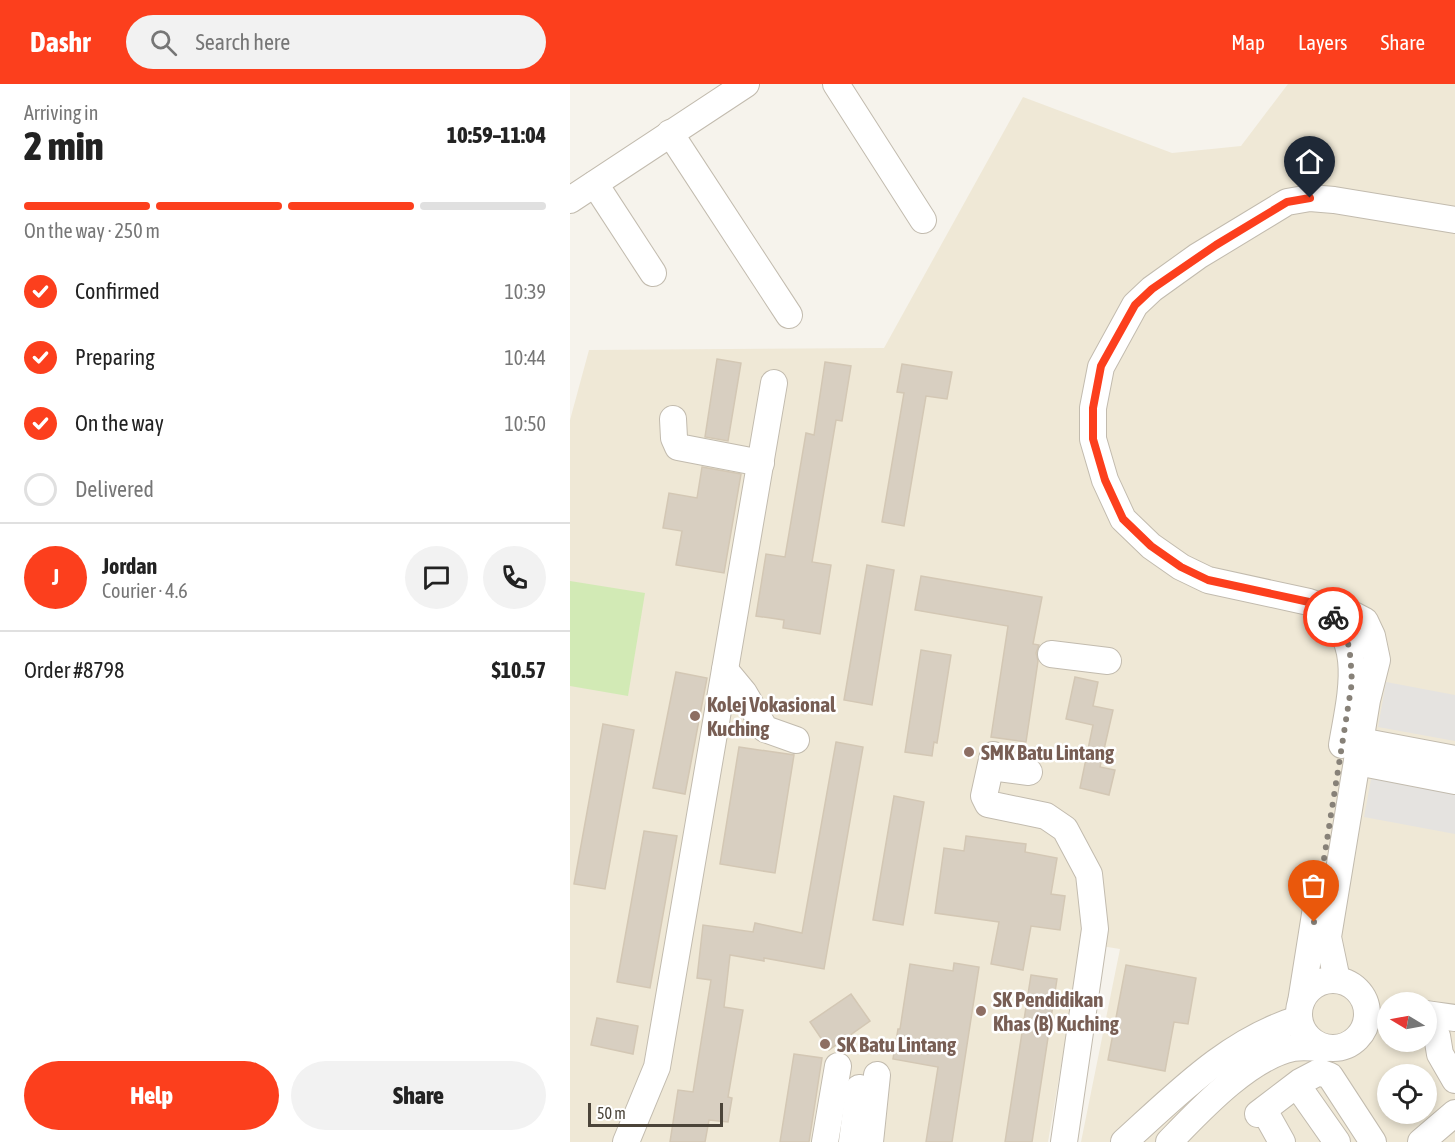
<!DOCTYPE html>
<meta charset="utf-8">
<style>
:root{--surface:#fff;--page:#f2f2f2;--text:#222;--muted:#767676;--line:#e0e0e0;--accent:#fc3f1d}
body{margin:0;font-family:"Asap Condensed",sans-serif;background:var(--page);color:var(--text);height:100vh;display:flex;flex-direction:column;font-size:22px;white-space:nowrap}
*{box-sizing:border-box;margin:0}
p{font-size:20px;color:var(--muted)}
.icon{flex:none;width:33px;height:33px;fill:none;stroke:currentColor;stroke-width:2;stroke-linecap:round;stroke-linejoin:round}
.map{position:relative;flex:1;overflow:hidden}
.drawer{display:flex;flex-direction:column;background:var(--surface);width:570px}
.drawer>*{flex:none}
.needle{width:39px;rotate:280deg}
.controls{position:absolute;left:807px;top:908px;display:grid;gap:12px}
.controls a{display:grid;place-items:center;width:60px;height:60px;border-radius:50%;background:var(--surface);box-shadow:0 3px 9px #0003;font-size:30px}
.scale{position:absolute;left:18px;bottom:15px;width:135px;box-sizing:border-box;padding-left:6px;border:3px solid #4b4439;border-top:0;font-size:16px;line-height:21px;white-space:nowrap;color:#4b4439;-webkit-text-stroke:4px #fff;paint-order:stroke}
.pin{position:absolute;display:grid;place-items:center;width:51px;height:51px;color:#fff;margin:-62px -26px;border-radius:50% 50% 50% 0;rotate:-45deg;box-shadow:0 0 6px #0007}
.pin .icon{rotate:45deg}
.courier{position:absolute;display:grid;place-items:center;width:60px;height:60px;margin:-30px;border:4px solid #fc3f1d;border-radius:50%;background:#fff;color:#222;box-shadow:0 2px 8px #0007}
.overview em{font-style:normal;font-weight:800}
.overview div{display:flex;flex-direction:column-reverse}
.overview{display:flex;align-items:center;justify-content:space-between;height:102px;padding:0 24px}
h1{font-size:39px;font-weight:800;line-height:45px}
.bar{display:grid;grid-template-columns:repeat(4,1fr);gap:9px 6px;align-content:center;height:72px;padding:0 24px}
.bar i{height:8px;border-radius:4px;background:var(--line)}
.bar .active{background:var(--accent)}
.bar p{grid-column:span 4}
.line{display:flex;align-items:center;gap:15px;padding:0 24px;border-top:2px solid var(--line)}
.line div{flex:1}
.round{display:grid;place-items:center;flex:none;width:63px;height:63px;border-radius:32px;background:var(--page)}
ol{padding:0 24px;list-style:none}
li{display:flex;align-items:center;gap:18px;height:66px}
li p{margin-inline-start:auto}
li .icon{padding:6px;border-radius:50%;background:var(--accent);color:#fff;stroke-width:4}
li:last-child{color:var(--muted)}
li i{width:33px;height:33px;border:3px solid var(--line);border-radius:50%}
.primary-button{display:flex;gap:12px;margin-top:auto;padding:12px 24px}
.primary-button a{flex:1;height:69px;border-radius:36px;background:var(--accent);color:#fff;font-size:24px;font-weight:800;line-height:69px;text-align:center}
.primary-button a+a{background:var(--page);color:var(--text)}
header{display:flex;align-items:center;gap:36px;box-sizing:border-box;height:84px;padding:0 30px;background:var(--accent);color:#fff}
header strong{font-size:28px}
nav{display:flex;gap:33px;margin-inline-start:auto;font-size:21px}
.search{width:420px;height:54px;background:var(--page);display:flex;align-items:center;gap:15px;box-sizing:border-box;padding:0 21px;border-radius:33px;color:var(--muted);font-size:22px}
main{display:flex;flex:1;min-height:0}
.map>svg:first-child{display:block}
.education{fill:#efe8d6;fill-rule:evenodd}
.green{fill:#d2eab5}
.parking{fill:#e5e3e0}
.building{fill:#d8cfc1;stroke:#d3c7b4;stroke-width:1.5}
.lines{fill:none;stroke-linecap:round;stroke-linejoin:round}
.minor-casing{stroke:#c2bbae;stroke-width:28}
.minor{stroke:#fff;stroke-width:26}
.done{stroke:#878178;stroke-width:6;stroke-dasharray:0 10.8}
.route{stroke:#fc3f1d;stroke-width:8}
.education-dot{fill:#8d6e63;stroke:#fff;stroke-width:2}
.labels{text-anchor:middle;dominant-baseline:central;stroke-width:5;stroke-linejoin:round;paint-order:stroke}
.education-label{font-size:21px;font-weight:bold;fill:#785e54;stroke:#fff;text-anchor:start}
</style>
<header>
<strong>Dashr</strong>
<div class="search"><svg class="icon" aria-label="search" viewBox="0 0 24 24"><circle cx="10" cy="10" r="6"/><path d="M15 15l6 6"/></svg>Search here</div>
<nav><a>Map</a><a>Layers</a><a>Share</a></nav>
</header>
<main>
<section class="drawer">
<div class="overview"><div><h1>2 min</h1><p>Arriving in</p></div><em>10:59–11:04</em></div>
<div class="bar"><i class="active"></i><i class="active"></i><i class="active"></i><i></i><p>On the way · 250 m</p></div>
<ol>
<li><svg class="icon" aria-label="check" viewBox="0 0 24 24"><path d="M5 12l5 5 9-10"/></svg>Confirmed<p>10:39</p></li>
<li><svg class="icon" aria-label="check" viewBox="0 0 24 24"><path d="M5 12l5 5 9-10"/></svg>Preparing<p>10:44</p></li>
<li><svg class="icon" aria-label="check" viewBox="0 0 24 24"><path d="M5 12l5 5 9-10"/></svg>On the way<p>10:50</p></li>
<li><i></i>Delivered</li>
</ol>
<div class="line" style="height:108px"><b class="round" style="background:var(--accent);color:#fff">J</b><div><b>Jordan</b><p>Courier · 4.6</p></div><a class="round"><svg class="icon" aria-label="chat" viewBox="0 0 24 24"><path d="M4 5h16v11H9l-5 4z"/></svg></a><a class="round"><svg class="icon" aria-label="phone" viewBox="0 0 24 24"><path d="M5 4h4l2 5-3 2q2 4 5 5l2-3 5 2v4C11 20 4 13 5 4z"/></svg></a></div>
<div class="line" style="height:78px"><div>Order #8798</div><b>$10.57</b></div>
<div class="primary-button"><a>Help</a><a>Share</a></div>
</section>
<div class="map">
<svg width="885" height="1058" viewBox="0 0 885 1058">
<rect width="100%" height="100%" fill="#f6f3ec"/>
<!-- education -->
<path class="education" d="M718 0H885V1058H511L550 865 512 859 478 1058H0V336L19 266 314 264 453 13 602 69 671 62ZM818 918H856V957H818ZM818 990H856V1029H818Z"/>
<!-- green -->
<polygon class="green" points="0,497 75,509 58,612 0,602"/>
<!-- parking -->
<g class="parking">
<polygon points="816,598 885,611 885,657 808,643"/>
<polygon points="802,690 885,706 885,750 794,733"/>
</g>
<!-- building -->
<g class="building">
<polygon points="147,275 171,279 158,357 135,353"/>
<polygon points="255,278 281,282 272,337 266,336 242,478 261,481 250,550 213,544 214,536 186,532 196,470 215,473 236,349 244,351"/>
<polygon points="332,280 382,288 377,315 356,312 334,442 312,438 334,309 327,308"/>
<polygon points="132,383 171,390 154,489 106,481 112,447 93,444 99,409 127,414"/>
<polygon points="297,481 324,486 302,621 274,616"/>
<polygon points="351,492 472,513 463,560 469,561 466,569 468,577 456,658 421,653 438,542 345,526"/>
<polygon points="351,566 381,571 367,659 364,658 362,672 335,668"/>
<polygon points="106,588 137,594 115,710 83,704"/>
<polygon points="505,593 528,598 523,622 543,626 530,683 545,686 539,711 510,704 523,641 496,635"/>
<polygon points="33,640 64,646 35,805 4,800"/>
<polygon points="266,658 293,663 254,885 194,874 194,877 160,871 154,923 173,926 158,1013 162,1014 158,1038 139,1036 135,1058 100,1058 108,1006 123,1008 141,896 127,894 133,841 183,848 185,839 232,849"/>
<polygon points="169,663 224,671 205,789 150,780"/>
<polygon points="324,712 354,718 333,841 303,836"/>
<polygon points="74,747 107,752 80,904 47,898"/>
<polygon points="396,752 456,760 455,768 487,774 481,810 495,812 490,846 461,842 453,886 421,880 429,838 365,829 374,764 394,767"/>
<polygon points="384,879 409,883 382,1058 356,1058 368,983 323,975 328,945 330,945 340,880 383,887"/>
<polygon points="556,881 626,894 618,940 604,938 595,987 538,976"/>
<polygon points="461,891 487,895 462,1058 435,1058"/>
<polygon points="281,910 300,937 259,966 240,938"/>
<polygon points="27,934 68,942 63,970 21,961"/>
<polygon points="224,970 252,974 239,1058 210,1058"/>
</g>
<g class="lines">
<defs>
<g id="minor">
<polyline points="266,0 353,136"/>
<polyline points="100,49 219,231"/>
<polyline points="25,100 83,189"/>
<polyline points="0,116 176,0"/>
<polyline points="103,335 104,354 108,363 191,379"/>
<path d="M747 523C798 551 780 613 772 661"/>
<polyline points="481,570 538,577"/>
<polyline points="155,586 174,609 195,645 226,656"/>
<polyline points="790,657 885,675"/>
<polyline points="423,671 414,712 418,720 476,732 495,745 519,790 525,845 494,1058"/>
<polyline points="787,678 885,697"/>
<polyline points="421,683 459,688"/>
<polyline points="767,896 758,853 797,616 807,576 802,552 795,537 774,526 760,525 739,518 638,496 611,483 581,462 553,435 535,396 523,355 523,324 531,283 565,221 582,205 628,172 717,118 740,114 764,116 885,136"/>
<circle cx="763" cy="930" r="34"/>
<polyline points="731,918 746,824"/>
<polyline points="856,930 885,934"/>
<polyline points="867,952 870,970 885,996"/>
<polyline points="727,1001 767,1058"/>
<polyline points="694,1026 712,1058"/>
<polyline points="688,1030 730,998 749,988 760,992 803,1058"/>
<polyline points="56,1058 87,983 204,299"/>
<polyline points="255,1058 268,982"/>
<polyline points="282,1058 289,1004"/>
<polyline points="300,1058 307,991"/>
<path d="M554 1058C607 1010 659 956 729 935"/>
<path d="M599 1058C630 1026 679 973 723 964 733 962 745 964 756 964"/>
<polyline points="851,1058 885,1029"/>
</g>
</defs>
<!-- minor casing -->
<use href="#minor" class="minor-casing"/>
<!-- minor -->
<use href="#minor" class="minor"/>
</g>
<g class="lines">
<!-- done -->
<path class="done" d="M744 838 782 598C780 573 782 552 763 533"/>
<!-- route -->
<polyline class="route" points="740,114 717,118 646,161 582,205 565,221 531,282 523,324 523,355 535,396 553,435 581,462 611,483 638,496 739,518 763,533"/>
</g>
<!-- markers -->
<g class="education-dot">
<circle cx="125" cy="632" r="6"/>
<circle cx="399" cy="668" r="6"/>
<circle cx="411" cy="927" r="6"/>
<circle cx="255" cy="960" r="6"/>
</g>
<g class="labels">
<!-- education labels -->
<g class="education-label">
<text x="137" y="620">Kolej Vokasional<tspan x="137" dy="24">Kuching</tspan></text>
<text x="411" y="668">SMK Batu Lintang</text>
<text x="423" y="915">SK Pendidikan<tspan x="423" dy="24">Khas (B) Kuching</tspan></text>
<text x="267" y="960">SK Batu Lintang</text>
</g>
</g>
</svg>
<div class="controls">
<a><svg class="needle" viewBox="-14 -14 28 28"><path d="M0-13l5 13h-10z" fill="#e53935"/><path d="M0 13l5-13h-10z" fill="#767676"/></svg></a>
<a><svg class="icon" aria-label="locate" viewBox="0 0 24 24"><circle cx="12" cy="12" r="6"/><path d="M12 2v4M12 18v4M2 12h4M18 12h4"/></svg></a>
</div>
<div class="scale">50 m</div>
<div class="pin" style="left:744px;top:838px;background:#ea580c"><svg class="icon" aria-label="bag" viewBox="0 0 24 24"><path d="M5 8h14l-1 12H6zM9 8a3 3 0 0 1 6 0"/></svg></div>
<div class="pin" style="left:740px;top:114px;background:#1f2937"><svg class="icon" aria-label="home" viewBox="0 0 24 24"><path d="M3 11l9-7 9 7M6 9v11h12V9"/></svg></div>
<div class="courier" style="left:763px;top:533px"><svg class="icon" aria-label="bike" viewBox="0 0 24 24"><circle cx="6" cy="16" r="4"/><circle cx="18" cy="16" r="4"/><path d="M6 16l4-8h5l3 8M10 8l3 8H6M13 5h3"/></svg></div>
</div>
</main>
